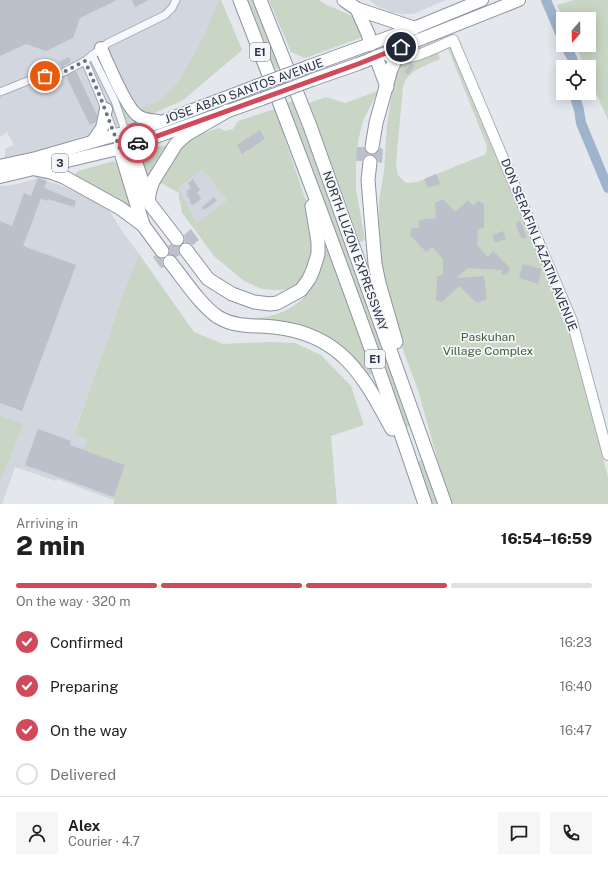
<!DOCTYPE html>
<meta charset="utf-8">
<style>
:root{--surface:#fff;--page:#f6f6f6;--text:#202124;--muted:#757577;--line:#e0e0e0;--accent:#d1495b}
body{margin:0;font-family:"Public Sans",sans-serif;background:var(--page);color:var(--text);height:100vh;display:flex;flex-direction:column;font-size:15px;white-space:nowrap}
*{box-sizing:border-box;margin:0}
p{font-size:13px;color:var(--muted)}
.icon{flex:none;width:22px;height:22px;fill:none;stroke:currentColor;stroke-width:2;stroke-linecap:round;stroke-linejoin:round}
.map{position:relative;height:504px;overflow:hidden}
.panel{display:flex;flex-direction:column;background:var(--surface);flex:1}
.panel>*{flex:none}
.needle{width:26px;rotate:200deg}
.buttons{position:absolute;left:556px;top:12px;display:grid;gap:8px}
.buttons a{display:grid;place-items:center;width:40px;height:40px;border-radius:0px;background:var(--surface);box-shadow:0 2px 10px #0003;font-size:20px}
.pin{position:absolute;display:grid;place-items:center;width:34px;height:34px;color:#fff;margin:-17px;border:2px solid #fff;border-radius:50%;box-shadow:0 1px 4px #0007}
.courier{position:absolute;display:grid;place-items:center;width:40px;height:40px;margin:-20px;border:3px solid #d1495b;border-radius:50%;background:#fff;color:#222;box-shadow:0 1px 5px #0007}
.summary em{font-style:normal;font-weight:800}
.summary div{display:flex;flex-direction:column-reverse}
.summary{display:flex;align-items:center;justify-content:space-between;height:68px;padding:0 16px}
h1{font-size:26px;font-weight:800;line-height:30px}
.bar{display:grid;grid-template-columns:repeat(4,1fr);gap:6px 4px;align-content:center;height:48px;padding:0 16px}
.bar i{height:5px;border-radius:3px;background:var(--line)}
.bar .selected{background:var(--accent)}
.bar p{grid-column:span 4}
.line{display:flex;align-items:center;gap:10px;padding:0 16px;border-top:1px solid var(--line)}
.line div{flex:1}
.round{display:grid;place-items:center;flex:none;width:42px;height:42px;border-radius:0px;background:var(--page)}
ol{padding:0 16px;list-style:none}
li{display:flex;align-items:center;gap:12px;height:44px}
li p{margin-inline-start:auto}
li .icon{padding:4px;border-radius:50%;background:var(--accent);color:#fff;stroke-width:4}
li:last-child{color:var(--muted)}
li i{width:22px;height:22px;border:2px solid var(--line);border-radius:50%}
.map>svg:first-child{display:block}
.built{fill:#d2d6de}
.green{fill:#c9d6c5;fill-rule:evenodd}
.lines{fill:none;stroke-linecap:round;stroke-linejoin:round}
.river{stroke:#9fb4cc;stroke-width:10}
.building{fill:#bbc0ca}
.minor-casing{stroke:#a9aeb7;stroke-width:9}
.secondary-casing{stroke:#a9aeb7;stroke-width:12}
.trunk-casing{stroke:#8b94a3;stroke-width:14}
.motorway-casing{stroke:#8b94a3;stroke-width:15}
.minor{stroke:#f7f8fa;stroke-width:7}
.secondary{stroke:#fff;stroke-width:10}
.trunk{stroke:#fff;stroke-width:12}
.motorway{stroke:#fff;stroke-width:13}
.trunk-bridge-casing{stroke:#8b94a3;stroke-width:14;stroke-linecap:butt}
.trunk-bridge{stroke:#fff;stroke-width:12}
.done{stroke:#6c737f;stroke-width:4;stroke-dasharray:0 7.2}
.route{stroke:#d1495b;stroke-width:5}
.labels{text-anchor:middle;dominant-baseline:central;stroke-width:3.5;stroke-linejoin:round;paint-order:stroke}
.shield{fill:#f4f6f9;stroke:#676e7b;stroke-width:1}
.shield-label{font-size:11px;font-weight:bold;fill:#2b3445}
.street-label{font-size:12px;fill:#2b3445;stroke:#f4f6f9}
.park-label{font-size:12px;fill:#3f6138;stroke:#f4f6f9}
</style>
<div class="map">
<svg width="608" height="504" viewBox="0 0 608 504">
<rect width="100%" height="100%" fill="#e4e7ec"/>
<!-- built -->
<g class="built">
<polygon points="0,0 221,0 242,50 183,100 134,121 23,155 5,158 5,149 14,145 7,132 0,137"/>
<polygon points="369,0 446,0 413,14 401,14 391,12 377,6"/>
<polygon points="202,169 227,200 197,223 177,188"/>
<polygon points="39,176 47,179 47,181 60,185 92,200 109,210 122,231 139,254 127,283 74,433 87,439 83,450 125,465 113,500 57,479 56,481 15,467 2,504 0,504 0,186 13,185 36,179 35,177"/>
</g>
<!-- green -->
<g class="green">
<polygon points="219,0 221,0 242,50 183,100 152,114 138,109 159,101 178,83 204,36"/>
<polygon points="248,0 254,0 280,68 275,70"/>
<polygon points="269,0 319,0 325,4 357,18 363,37 305,58 291,52"/>
<polygon points="574,0 608,0 608,120 589,77 589,67 585,67 575,45 589,45 589,19 563,19 557,5"/>
<path d="M452 44 527 223 566 320 608 477V504H450L418 390 396 331 384 283 379 232V201L384 171 387 124 395 74 404 61 437 50 440 59C426 66 409 69 403 86L396 164 398 175 406 183 417 182 486 154 487 146 447 46Z"/>
<polygon points="97,54 135,119 134,121 131,121 126,119 95,56"/>
<polygon points="378,91 363,121 358,141 356,162 356,189 365,240 360,242 309,103 326,97 345,103"/>
<polygon points="294,101 411,426 405,427 358,302 347,262 287,103"/>
<path d="M275 109 307 204 313 255 302 279 295 285 288 289 278 290 262 289 244 281 214 256 183 214C180 210 182 204 179 200V193L163 184H159L157 191 154 186C163 170 171 154 185 143 194 135 208 132 219 128L225 131 233 129 238 121ZM202 169 227 200 197 223 178 188Z"/>
<polygon points="172,144 147,184 138,151"/>
<polygon points="114,161 117,165 132,204 131,207 130,208 75,178 75,174 78,171"/>
<path d="M326 249 330 250 373 367V374L369 375 333 343 225 317 208 302C217 308 226 314 236 316 264 323 296 312 312 287 320 275 320 260 326 249Z"/>
<polygon points="139,254 194,332 223,344 269,342 295,343 321,355 351,386 364,425 331,436 337,504 114,504 114,497 125,465 83,450 87,439 74,434 127,283"/>
<polygon points="0,416 23,424 0,483"/>
<polygon points="421,460 424,460 441,504 429,504 417,463"/>
</g>
<g class="lines">
<!-- river -->
<g class="river">
<polyline points="546,0 563,40"/>
<polyline points="565,45 572,58 575,67"/>
<polyline points="576,93 576,100 579,110 581,123 608,188"/>
</g>
</g>
<!-- building -->
<g class="building">
<polygon points="0,0 117,0 80,18 73,38 46,51 26,44 0,56"/>
<polygon points="132,0 149,0 135,7"/>
<polygon points="69,57 71,62 62,67 59,62"/>
<polygon points="411,63 415,66 408,75 404,72"/>
<polygon points="76,71 97,115 96,122 90,125 66,76"/>
<polygon points="260,130 265,139 242,154 237,145"/>
<polygon points="357,147 364,147 365,150 369,154 364,157 362,161 356,161"/>
<polygon points="380,148 383,149 382,163 378,162 377,158 373,155 378,152"/>
<polygon points="436,174 440,184 428,188 424,179"/>
<polygon points="38,178 47,181 44,188 76,201 74,207 48,199 47,201 41,198 23,246 76,265 22,411 0,403 0,221 12,226 24,193 31,196"/>
<polygon points="193,179 200,190 197,192 201,199 193,205 190,203 190,199 186,194 188,193 186,191 191,188 188,183"/>
<polygon points="214,197 217,201 204,210 202,207"/>
<polygon points="443,199 455,212 468,200 473,206 478,201 484,204 484,228 478,229 477,245 488,257 493,251 510,268 508,274 502,275 502,270 467,268 457,278 484,276 487,299 477,303 459,286 442,302 436,300 437,276 443,275 443,259 432,247 426,252 410,235 412,228 419,228 419,220 436,218 435,203"/>
<polygon points="520,221 527,237 522,239 516,226 516,223"/>
<polygon points="191,229 199,240 193,245 189,243 184,242 185,238 184,235"/>
<polygon points="503,231 506,239 495,243 492,235"/>
<polygon points="171,244 174,246 179,247 178,251 180,255 176,257 169,254 170,250 168,246"/>
<polygon points="155,255 158,258 163,259 162,263 164,267 161,268 153,257"/>
<polygon points="523,264 542,269 538,284 519,278"/>
<polygon points="38,429 71,441 70,445 125,465 114,497 25,465"/>
</g>
<g class="lines">
<defs>
<g id="minor">
<polyline points="92,55 115,101 130,146"/>
<polyline points="85,61 101,99 120,149"/>
<polyline points="0,92 35,78 60,74 85,61 108,43 165,15 172,8 176,0"/>
</g>
<path id="secondary" d="M389 57C409 63 434 48 453 40L572 321 608 455"/>
<g id="trunk">
<path d="M101 48C107 62 127 108 137 115 143 120 151 120 158 121"/>
<polyline points="307,67 414,28 482,0"/>
<polyline points="312,80 358,64 519,0"/>
<polyline points="93,141 102,128 106,109"/>
<polyline points="0,166 36,158 161,122 256,86"/>
<polyline points="0,177 130,146 262,99"/>
</g>
<g id="motorway">
<path d="M240 0C305 167 368 334 425 504"/>
<polyline points="260,0 310,126 445,504"/>
<polyline points="344,0 357,9 414,28"/>
<polyline points="357,9 368,34 371,44"/>
<polyline points="376,57 387,87"/>
<polyline points="130,146 150,204 177,239"/>
<polyline points="372,147 376,123 391,69 396,59"/>
<polyline points="120,149 143,225"/>
<polyline points="370,162 368,180 375,264 379,283 396,342"/>
<polyline points="35,169 50,172 64,177 120,208 143,225 162,251"/>
<polyline points="148,200 150,190 153,181 176,144 187,134 227,111"/>
<polyline points="186,250 208,279 232,294 254,302 270,304 277,303 301,290 309,279 313,270 318,254 318,242 312,206"/>
<path d="M170 262C183 278 201 306 218 317 236 328 255 325 274 327 341 334 363 375 392 429"/>
</g>
</defs>
<!-- minor casing -->
<use href="#minor" class="minor-casing"/>
<!-- secondary casing -->
<use href="#secondary" class="secondary-casing"/>
<!-- trunk casing -->
<use href="#trunk" class="trunk-casing"/>
<!-- motorway casing -->
<use href="#motorway" class="motorway-casing"/>
<!-- minor -->
<use href="#minor" class="minor"/>
<!-- secondary -->
<use href="#secondary" class="secondary"/>
<!-- trunk -->
<use href="#trunk" class="trunk"/>
<!-- motorway -->
<use href="#motorway" class="motorway"/>
<defs>
<g id="trunk-bridge">
<polyline points="256,86 307,67"/>
<polyline points="262,99 312,80"/>
</g>
</defs>
<!-- trunk-bridge casing -->
<use href="#trunk-bridge" class="trunk-bridge-casing"/>
<!-- trunk-bridge -->
<use href="#trunk-bridge" class="trunk-bridge"/>
</g>
<g class="lines">
<!-- done -->
<polyline class="done" points="45,76 60,74 85,61 101,99 120,149 138,143"/>
<!-- route -->
<polyline class="route" points="138,143 358,64 401,47"/>
</g>
<g class="labels">
<!-- shield labels -->
<g class="shield">
<rect x="250" y="43" width="20" height="18" rx="3"/>
<rect x="52" y="154" width="16" height="18" rx="3"/>
<rect x="365" y="350" width="20" height="18" rx="3"/>
</g>
<g class="shield-label">
<text x="260" y="52">E1</text>
<text x="60" y="163">3</text>
<text x="375" y="359">E1</text>
</g>
<!-- street labels -->
<g class="street-label">
<text transform="translate(244 91) rotate(-20)">JOSE ABAD SANTOS AVENUE</text>
<text transform="translate(539 245) rotate(68)">DON SERAFIN LAZATIN AVENUE</text>
<text transform="translate(355 251) rotate(70)">NORTH LUZON EXPRESSWAY</text>
</g>
<!-- park labels -->
<g class="park-label">
<text x="488" y="337">Paskuhan<tspan x="488" dy="14">Village Complex</tspan></text>
</g>
</g>
</svg>
<div class="buttons">
<a><svg class="needle" viewBox="-14 -14 28 28"><path d="M0-13l5 13h-10z" fill="#e53935"/><path d="M0 13l5-13h-10z" fill="#757577"/></svg></a>
<a><svg class="icon" aria-label="locate" viewBox="0 0 24 24"><circle cx="12" cy="12" r="6"/><path d="M12 2v4M12 18v4M2 12h4M18 12h4"/></svg></a>
</div>
<div class="pin" style="left:45px;top:76px;background:#ea580c"><svg class="icon" aria-label="bag" viewBox="0 0 24 24"><path d="M5 8h14l-1 12H6zM9 8a3 3 0 0 1 6 0"/></svg></div>
<div class="pin" style="left:401px;top:47px;background:#1f2937"><svg class="icon" aria-label="home" viewBox="0 0 24 24"><path d="M3 11l9-7 9 7M6 9v11h12V9"/></svg></div>
<div class="courier" style="left:138px;top:143px"><svg class="icon" aria-label="car" viewBox="0 0 24 24"><path d="M5 17H2v-5l4-1 3-4h7l3 4 3 1v5h-3M9 17h6M6 11h13"/><circle cx="7" cy="17" r="2"/><circle cx="17" cy="17" r="2"/></svg></div>
</div>
<section class="panel">
<div class="summary"><div><h1>2 min</h1><p>Arriving in</p></div><em>16:54–16:59</em></div>
<div class="bar"><i class="selected"></i><i class="selected"></i><i class="selected"></i><i></i><p>On the way · 320 m</p></div>
<ol>
<li><svg class="icon" aria-label="check" viewBox="0 0 24 24"><path d="M5 12l5 5 9-10"/></svg>Confirmed<p>16:23</p></li>
<li><svg class="icon" aria-label="check" viewBox="0 0 24 24"><path d="M5 12l5 5 9-10"/></svg>Preparing<p>16:40</p></li>
<li><svg class="icon" aria-label="check" viewBox="0 0 24 24"><path d="M5 12l5 5 9-10"/></svg>On the way<p>16:47</p></li>
<li><i></i>Delivered</li>
</ol>
<div class="line" style="height:72px"><a class="round"><svg class="icon" aria-label="person" viewBox="0 0 24 24"><circle cx="12" cy="8" r="4"/><path d="M4 21q1-7 8-7t8 7"/></svg></a><div><b>Alex</b><p>Courier · 4.7</p></div><a class="round"><svg class="icon" aria-label="chat" viewBox="0 0 24 24"><path d="M4 5h16v11H9l-5 4z"/></svg></a><a class="round"><svg class="icon" aria-label="phone" viewBox="0 0 24 24"><path d="M5 4h4l2 5-3 2q2 4 5 5l2-3 5 2v4C11 20 4 13 5 4z"/></svg></a></div>
</section>
